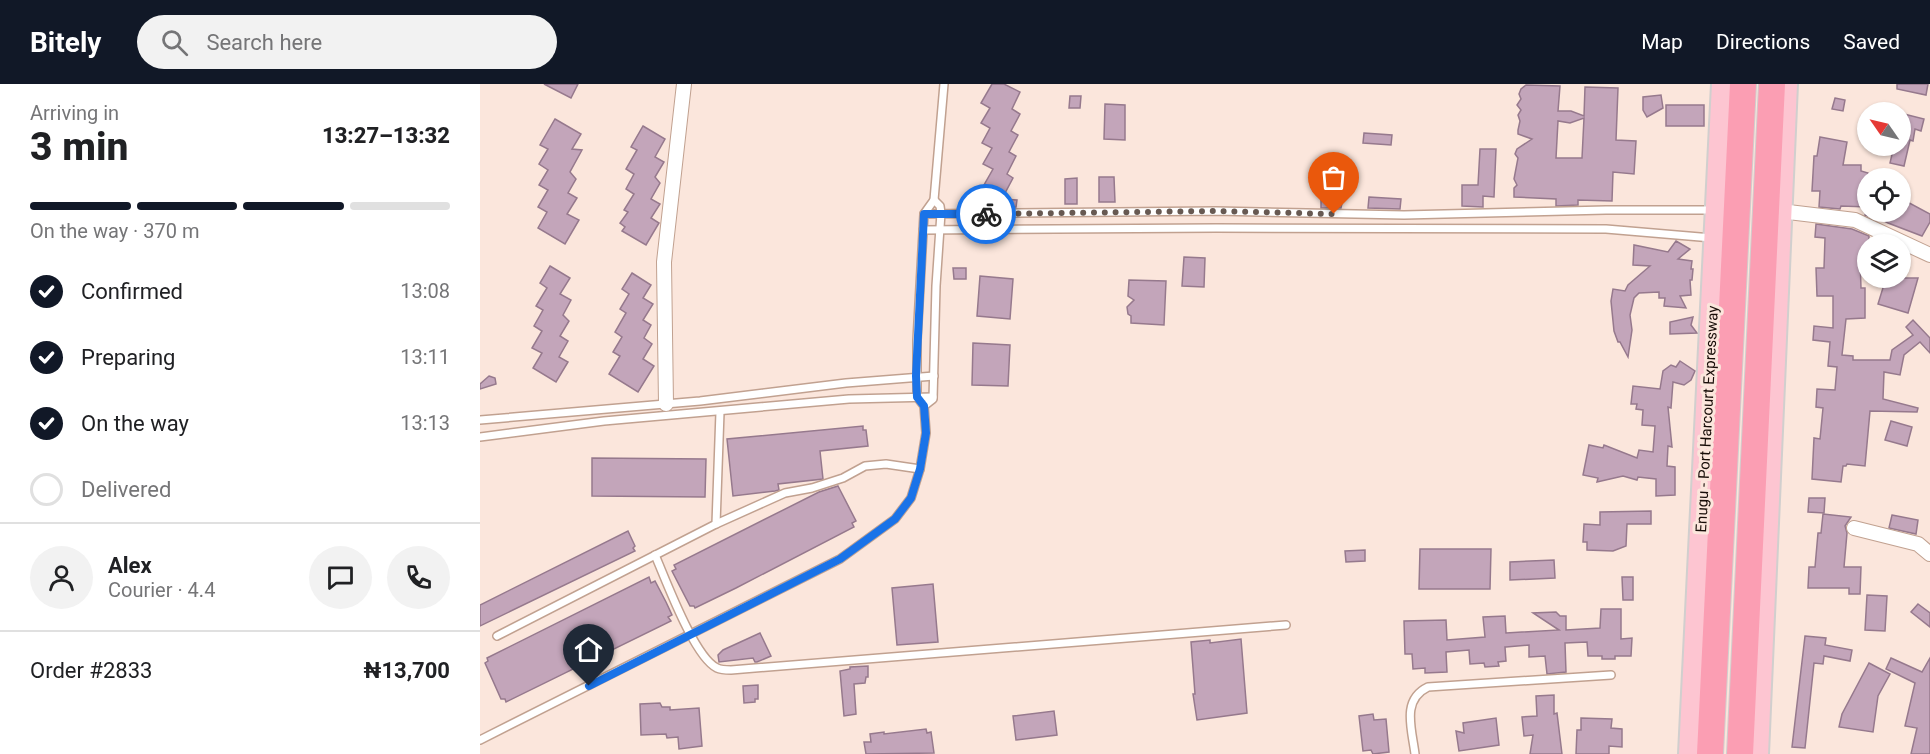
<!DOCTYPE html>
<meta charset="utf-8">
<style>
:root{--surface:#fff;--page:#f2f2f2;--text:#202124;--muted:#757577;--line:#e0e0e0;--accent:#111827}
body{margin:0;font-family:Roboto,sans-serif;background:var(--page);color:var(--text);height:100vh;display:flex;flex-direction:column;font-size:22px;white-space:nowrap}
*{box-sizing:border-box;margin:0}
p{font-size:20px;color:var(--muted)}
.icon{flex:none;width:33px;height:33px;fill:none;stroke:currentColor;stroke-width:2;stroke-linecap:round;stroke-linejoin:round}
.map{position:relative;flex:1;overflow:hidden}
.panel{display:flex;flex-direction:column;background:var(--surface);width:480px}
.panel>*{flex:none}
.needle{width:39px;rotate:304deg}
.tools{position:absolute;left:1377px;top:18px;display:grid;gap:12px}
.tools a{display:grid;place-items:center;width:54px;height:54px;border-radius:50%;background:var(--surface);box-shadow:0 2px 4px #0004;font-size:30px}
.pin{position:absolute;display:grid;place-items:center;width:51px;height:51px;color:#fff;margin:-62px -26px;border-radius:50% 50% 50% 0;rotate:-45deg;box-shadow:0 0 6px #0007}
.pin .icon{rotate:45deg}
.courier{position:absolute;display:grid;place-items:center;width:60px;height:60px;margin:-30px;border:4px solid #1a73e8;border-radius:50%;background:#fff;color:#222;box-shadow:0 2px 8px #0007}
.summary em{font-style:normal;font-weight:800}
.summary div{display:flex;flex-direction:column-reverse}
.summary{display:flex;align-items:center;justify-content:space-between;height:102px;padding:0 30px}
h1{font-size:39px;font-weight:800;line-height:45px}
.bar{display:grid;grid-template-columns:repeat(4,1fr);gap:9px 6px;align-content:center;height:72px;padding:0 30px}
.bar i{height:8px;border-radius:4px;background:var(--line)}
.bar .active{background:var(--accent)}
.bar p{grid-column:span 4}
.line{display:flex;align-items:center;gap:15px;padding:0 30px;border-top:2px solid var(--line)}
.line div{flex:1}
.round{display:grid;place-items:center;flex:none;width:63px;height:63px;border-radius:32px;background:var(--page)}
ol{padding:0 30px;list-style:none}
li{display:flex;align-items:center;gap:18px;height:66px}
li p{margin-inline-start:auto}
li .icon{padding:6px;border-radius:50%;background:var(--accent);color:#fff;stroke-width:4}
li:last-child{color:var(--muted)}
li i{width:33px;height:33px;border:3px solid var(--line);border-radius:50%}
header{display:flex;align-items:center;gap:36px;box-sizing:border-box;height:84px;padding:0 30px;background:var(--accent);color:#fff}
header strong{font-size:28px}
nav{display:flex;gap:33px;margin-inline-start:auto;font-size:21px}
.search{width:420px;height:54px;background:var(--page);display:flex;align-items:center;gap:15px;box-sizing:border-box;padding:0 21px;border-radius:33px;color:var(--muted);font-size:22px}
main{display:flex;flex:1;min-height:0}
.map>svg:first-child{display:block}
.building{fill:#c3a5ba;stroke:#96798d;stroke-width:1.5;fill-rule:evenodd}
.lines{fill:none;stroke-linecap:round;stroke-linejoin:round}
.lane-casing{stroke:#c1a190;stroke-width:10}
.street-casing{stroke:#c1a190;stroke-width:16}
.primary-casing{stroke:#d1cfce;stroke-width:26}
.highway-casing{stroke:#d1cfce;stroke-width:28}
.lane{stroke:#fff;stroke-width:7}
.street{stroke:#fff;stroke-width:14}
.primary{stroke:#fdc5d1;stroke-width:22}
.highway{stroke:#fb9eb3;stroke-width:26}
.done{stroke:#675952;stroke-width:6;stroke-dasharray:0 10.8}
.route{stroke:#1a73e8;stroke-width:8}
.labels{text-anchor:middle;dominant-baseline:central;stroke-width:6;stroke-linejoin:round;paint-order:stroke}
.street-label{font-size:15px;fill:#180d08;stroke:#fbe6dc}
</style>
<header>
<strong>Bitely</strong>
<div class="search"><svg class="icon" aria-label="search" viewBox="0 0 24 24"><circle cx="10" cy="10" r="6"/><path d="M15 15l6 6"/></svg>Search here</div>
<nav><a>Map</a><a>Directions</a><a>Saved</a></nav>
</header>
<main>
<section class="panel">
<div class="summary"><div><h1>3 min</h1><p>Arriving in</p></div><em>13:27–13:32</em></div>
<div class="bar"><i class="active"></i><i class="active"></i><i class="active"></i><i></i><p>On the way · 370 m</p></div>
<ol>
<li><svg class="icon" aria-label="check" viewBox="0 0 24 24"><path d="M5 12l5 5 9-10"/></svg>Confirmed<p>13:08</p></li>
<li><svg class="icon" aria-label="check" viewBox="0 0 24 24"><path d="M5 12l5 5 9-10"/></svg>Preparing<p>13:11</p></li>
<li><svg class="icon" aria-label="check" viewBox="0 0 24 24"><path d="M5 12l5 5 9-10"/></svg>On the way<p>13:13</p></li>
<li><i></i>Delivered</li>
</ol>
<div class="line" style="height:108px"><a class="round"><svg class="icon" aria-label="person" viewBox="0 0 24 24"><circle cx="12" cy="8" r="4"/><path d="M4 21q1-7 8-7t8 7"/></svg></a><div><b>Alex</b><p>Courier · 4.4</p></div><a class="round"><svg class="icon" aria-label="chat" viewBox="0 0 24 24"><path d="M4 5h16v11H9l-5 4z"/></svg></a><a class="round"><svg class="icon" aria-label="phone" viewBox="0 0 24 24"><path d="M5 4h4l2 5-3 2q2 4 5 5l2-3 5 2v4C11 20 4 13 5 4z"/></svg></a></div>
<div class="line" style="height:78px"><div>Order #2833</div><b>₦13,700</b></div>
</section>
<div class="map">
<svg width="1450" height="670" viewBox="0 0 1450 670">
<rect width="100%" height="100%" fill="#fbe6dc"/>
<!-- building -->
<g class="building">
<polygon points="64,0 98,0 91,14"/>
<polygon points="512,0 524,0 540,8 532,25 540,30 531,47 538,51 529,68 536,72 527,90 533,94 524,111 504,101 513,85 503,80 512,64 502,59 510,44 501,39 510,24 501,19"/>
<polygon points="1417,0 1448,0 1446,11 1417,5"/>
<path d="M1046 1 1080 2 1078 27H1091L1104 32 1105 3 1138 4 1136 56 1156 57 1154 90 1133 88 1132 117 1098 116V121L1076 122V115L1034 113V104L1037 101 1034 95 1038 74 1035 70 1037 65 1052 55 1038 50V46L1040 37 1038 31 1041 26 1037 21 1041 15 1039 10 1041 5ZM1104 34 1102 74H1076L1078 37 1090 39Z"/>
<polygon points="1181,11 1183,24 1167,33 1163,26 1163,13"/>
<polygon points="590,12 601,12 600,24 589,24"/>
<polygon points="1355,14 1365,16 1363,27 1352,25"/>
<polygon points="625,20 645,21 645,56 624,55"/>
<rect x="1186" y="21" width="38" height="21"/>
<polygon points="1420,29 1444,35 1441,47 1435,45 1433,57 1430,56 1424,82 1410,79 1414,62 1420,62"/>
<polygon points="75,35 101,50 92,65 102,66 90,88 96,95 88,109 97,114 87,130 99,136 85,160 58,144 67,128 58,123 68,106 59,101 68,86 59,80 68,65 60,61"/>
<polygon points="163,42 185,55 175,73 184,78 175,93 180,99 171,115 180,120 171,134 179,139 166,161 142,147 145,143 140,139 148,128 144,126 154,110 146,105 154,90 146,85 157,66 151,63"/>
<polygon points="884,49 912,51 911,61 883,59"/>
<polygon points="1340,53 1367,58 1363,81 1381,81 1381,87 1388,89 1388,123 1361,122 1360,125 1339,123 1340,107 1332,107 1334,72 1337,72"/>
<polygon points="1000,65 1016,65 1014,113 1003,112 1003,123 982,122 982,101 998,101"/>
<polygon points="619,93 634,93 635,118 619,118"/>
<polygon points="597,94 597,120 585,120 585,95"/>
<polygon points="841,110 863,114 861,124 841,124"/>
<polygon points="889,113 921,115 920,125 888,124"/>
<polygon points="1420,114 1450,130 1450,138 1442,152 1408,139 1391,130 1391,133 1385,131 1388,123 1388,128 1420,128"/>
<polygon points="521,115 537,116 536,123 520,124"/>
<polygon points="1336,140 1372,145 1389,152 1388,174 1380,174 1381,204 1385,204 1385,234 1366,235 1362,271 1373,272 1373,276 1410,276 1412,266 1433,251 1426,243 1433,236 1450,254 1450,269 1440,258 1424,271 1420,291 1404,288 1403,315 1438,324 1437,328 1390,327 1385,382 1367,380 1366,382 1363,382 1361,398 1332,395 1334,354 1340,355 1343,324 1336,323 1337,305 1355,306 1357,283 1348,282 1350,258 1333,256 1334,242 1353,244 1353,212 1337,212 1336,184 1344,184 1345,154 1335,153"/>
<polygon points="1196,157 1210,165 1198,175 1212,177 1211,185 1213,185 1212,196 1210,196 1211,211 1200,212 1206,224 1184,222 1185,214 1179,214 1179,208 1159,209 1154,214 1150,231 1152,246 1148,273 1140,258 1138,258 1134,247 1131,217 1133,205 1145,207 1148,201 1170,182 1153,181 1154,161 1188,168"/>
<polygon points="704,173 725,174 724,203 702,202"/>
<polygon points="70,182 90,194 80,210 91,216 83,231 89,237 80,252 88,257 79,273 88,278 76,298 53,284 62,269 52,264 62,247 54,242 63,226 56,222 67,204 60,199"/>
<polygon points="473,184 486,184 486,195 474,195"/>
<polygon points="152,189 171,201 163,214 173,220 163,236 171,241 164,254 172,260 163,275 174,282 158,308 129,290 140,272 133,268 142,253 135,248 146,229 140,225 149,210 142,205"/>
<polygon points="500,192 533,195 530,235 497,232"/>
<polygon points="1406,194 1438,194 1428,229 1398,220"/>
<polygon points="649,196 686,197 684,241 651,239 651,232 648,230 647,223 654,216 648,212"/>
<polygon points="1213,233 1211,241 1217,249 1190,250 1190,238"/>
<polygon points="493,259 530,261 528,302 492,301"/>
<polygon points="1200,277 1215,287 1211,296 1204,301 1193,298 1191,324 1188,323 1192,363 1188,362 1187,382 1195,383 1195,411 1176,412 1176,395 1158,393 1157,396 1143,392 1117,398 1118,394 1103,391 1109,361 1123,364 1124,361 1157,374 1159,366 1173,368 1175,342 1162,341 1163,326 1156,325 1157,320 1151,320 1153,302 1180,305 1183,287 1191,281 1196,283"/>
<polygon points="9,292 15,294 16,300 0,305 0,300"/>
<polygon points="1411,337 1432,343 1427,362 1405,356"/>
<polygon points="383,342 383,346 386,346 388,362 340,367 343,395 298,400 299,406 295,407 253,412 247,355"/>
<polygon points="112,374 226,375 225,413 112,412"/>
<polygon points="358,402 376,437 372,439 374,443 256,504 215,524 214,522 210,522 192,487 196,485 194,481 339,408"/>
<polygon points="1329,414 1345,414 1344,429 1328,428"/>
<polygon points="1171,427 1171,440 1147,440 1146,462 1133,467 1107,466 1107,458 1103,458 1104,440 1120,441 1120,428"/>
<polygon points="1343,430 1371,433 1365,442 1367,449 1364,483 1381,483 1380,510 1369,510 1369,504 1328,504 1329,483 1335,483 1338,449 1341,449"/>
<polygon points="1412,431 1438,436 1436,450 1409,444"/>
<polygon points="148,447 155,462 153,464 155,467 0,542 0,521"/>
<polygon points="940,465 1011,465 1010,505 939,505"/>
<polygon points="885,466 885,477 866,478 865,467"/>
<polygon points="1074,476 1075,494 1030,496 1030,478"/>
<polygon points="169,493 171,499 175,497 186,518 192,531 188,533 191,537 26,618 25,615 21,615 5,579 8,577 7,574"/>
<polygon points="1142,493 1153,493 1153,516 1143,516"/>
<polygon points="453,500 458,558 417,561 412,504"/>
<polygon points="1387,511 1407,512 1405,547 1385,546"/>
<polygon points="1438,520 1450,529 1450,543 1431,528"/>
<polygon points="1121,525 1141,525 1141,555 1152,554 1151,572 1135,572 1135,575 1122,575 1122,572 1108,572 1107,558 1085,559 1086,588 1067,590 1065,572 1049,573 1049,561 1026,563 1025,563 1026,577 1018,578 1019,582 1005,583 1004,579 990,580 989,566 966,568 967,588 945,589 945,584 933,585 932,570 925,570 924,537 966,536 967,556 1005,553 1003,533 1025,532 1026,549 1079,546 1053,529 1076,528 1080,532 1086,532 1086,546 1120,544"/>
<polygon points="280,549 291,572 277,578 275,578 273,574 239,578 238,571 243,566"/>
<polygon points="1325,552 1346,554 1345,561 1372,566 1370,577 1344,572 1343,580 1334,579 1325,664 1312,663"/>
<polygon points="761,555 767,629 717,636 713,610 715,610 711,558 730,556 730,559"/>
<polygon points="1411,574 1442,588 1450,574 1450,670 1431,670 1437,644 1425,642 1435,599 1406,585"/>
<polygon points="1389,579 1410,590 1398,612 1393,648 1359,643 1362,630"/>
<polygon points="388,582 388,593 386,593 385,599 374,600 376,630 364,632 360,587 370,585 370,583"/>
<polygon points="278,601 278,615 275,615 275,618 264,619 263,602"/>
<polygon points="1074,611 1074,630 1077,629 1082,670 1050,670 1053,651 1044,652 1042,633 1057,632 1056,612"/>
<polygon points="180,619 182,623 190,623 190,626 219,624 222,662 199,665 198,653 187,654 186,650 161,651 160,620"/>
<polygon points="574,627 577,651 536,656 533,632"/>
<polygon points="893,630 894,636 906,635 909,668 893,670 891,666 883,667 879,632"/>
<polygon points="1016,634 1019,661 979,667 976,647 984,649 983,639"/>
<polygon points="1101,634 1132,635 1131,644 1142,645 1142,663 1129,662 1129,670 1096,670 1097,646 1101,646"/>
<polygon points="446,645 447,649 451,648 454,669 386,670 384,658 391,658 390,650 404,648 404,650"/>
</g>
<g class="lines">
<defs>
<g id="lane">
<polyline points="444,130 736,127 924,131 1126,126 1234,126"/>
<polyline points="443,146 736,144 1126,145 1232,154"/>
<polyline points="444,322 453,315 456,202 461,129 460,122 454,116"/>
<polyline points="0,336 220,317 366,299 454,292"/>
<polyline points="0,353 124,337 369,315 453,313"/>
<polyline points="236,440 240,328"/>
<path d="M175 471C186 496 214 573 237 584 241 586 247 586 251 586L806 541"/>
<polyline points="17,552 236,440 305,409 332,404 363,394 385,382 406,380 440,385"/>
<polyline points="0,656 360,475 415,435 431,414 440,385 446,349 444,322 437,313 437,256 444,130 454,116 464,0"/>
<path d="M935 670C932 645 921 616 948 603L1131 591"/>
</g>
<g id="street">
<polyline points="1300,127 1375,136 1450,171"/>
<polyline points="186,320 184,178 204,0"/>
<polyline points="1374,444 1438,460 1450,470"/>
</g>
<g id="primary">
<polyline points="1210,670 1243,0"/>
<polyline points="1277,670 1306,0"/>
</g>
<g id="highway">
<polyline points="1230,670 1263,0"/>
<polyline points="1260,670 1292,0"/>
</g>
</defs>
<!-- lane casing -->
<use href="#lane" class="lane-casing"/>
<!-- street casing -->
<use href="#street" class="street-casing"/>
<!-- primary casing -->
<use href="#primary" class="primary-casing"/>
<!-- highway casing -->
<use href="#highway" class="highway-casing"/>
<!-- lane -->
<use href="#lane" class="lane"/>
<!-- street -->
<use href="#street" class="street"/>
<!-- primary -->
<use href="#primary" class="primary"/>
<!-- highway -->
<use href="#highway" class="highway"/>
</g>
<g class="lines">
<!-- done -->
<polyline class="done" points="506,130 736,127 854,130"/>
<!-- route -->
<polyline class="route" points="109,602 360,475 415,435 431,414 440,385 446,349 444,322 437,313 436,292 444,130 506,130"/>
</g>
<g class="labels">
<!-- street labels -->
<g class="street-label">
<text transform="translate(1227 335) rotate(-87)">Enugu - Port Harcourt Expressway</text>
</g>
</g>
</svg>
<div class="tools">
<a><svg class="needle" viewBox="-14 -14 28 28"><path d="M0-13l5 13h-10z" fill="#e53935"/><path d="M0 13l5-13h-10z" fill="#757577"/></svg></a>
<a><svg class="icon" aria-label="locate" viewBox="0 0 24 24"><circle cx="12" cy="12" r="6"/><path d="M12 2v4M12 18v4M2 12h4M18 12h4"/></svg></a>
<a><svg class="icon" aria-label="layers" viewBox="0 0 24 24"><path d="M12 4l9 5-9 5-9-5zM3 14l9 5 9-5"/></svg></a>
</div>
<div class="pin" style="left:854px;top:130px;background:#ea580c"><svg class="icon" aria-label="bag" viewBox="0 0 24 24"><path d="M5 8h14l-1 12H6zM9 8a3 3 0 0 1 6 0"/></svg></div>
<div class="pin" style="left:109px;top:602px;background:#1f2937"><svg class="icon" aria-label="home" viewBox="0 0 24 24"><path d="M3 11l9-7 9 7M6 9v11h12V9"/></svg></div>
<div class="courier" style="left:506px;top:130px"><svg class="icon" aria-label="bike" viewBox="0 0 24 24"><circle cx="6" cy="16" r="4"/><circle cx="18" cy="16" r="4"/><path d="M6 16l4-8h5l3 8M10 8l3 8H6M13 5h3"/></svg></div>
</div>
</main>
